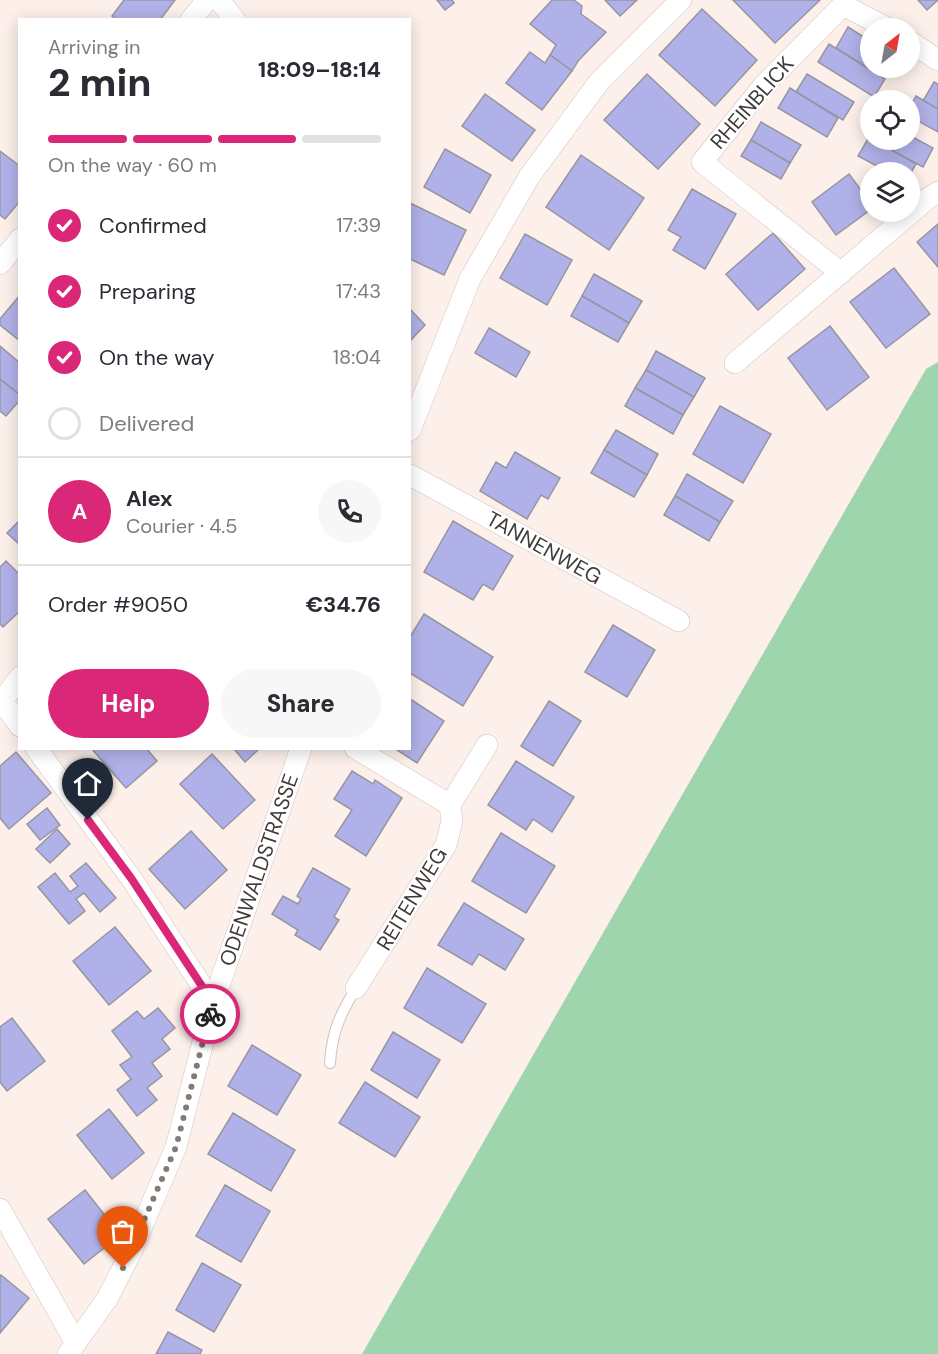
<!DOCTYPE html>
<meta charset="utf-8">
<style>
:root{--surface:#fff;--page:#f7f7f7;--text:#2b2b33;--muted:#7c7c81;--line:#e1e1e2;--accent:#db2777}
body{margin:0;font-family:"DM Sans",sans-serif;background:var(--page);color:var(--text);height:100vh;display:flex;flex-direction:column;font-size:22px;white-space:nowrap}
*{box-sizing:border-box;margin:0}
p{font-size:20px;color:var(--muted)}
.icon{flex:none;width:33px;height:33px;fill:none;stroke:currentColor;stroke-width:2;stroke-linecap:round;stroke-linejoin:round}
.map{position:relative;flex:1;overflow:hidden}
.details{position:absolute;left:18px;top:18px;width:393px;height:732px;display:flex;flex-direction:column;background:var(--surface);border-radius:0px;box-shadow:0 3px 15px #0003}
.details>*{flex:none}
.needle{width:39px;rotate:31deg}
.controls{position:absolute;left:860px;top:18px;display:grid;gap:12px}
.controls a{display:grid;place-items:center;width:60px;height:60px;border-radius:50%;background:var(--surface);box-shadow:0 3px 15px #0003;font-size:30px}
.pin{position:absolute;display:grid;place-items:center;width:51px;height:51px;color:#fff;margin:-62px -26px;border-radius:50% 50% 50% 0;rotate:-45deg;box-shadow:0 0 6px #0007}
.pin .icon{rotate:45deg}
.courier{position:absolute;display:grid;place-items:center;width:60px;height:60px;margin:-30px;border:4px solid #db2777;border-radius:50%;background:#fff;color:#222;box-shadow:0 2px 8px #0007}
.overview em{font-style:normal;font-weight:800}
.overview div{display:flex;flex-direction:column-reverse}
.overview{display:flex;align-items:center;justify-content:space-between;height:102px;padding:0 30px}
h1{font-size:39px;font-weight:800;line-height:45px}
.bar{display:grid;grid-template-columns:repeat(4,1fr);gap:9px 6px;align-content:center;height:72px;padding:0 30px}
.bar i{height:8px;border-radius:4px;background:var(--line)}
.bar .on{background:var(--accent)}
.bar p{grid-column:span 4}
.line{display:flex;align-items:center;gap:15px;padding:0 30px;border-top:2px solid var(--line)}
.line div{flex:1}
.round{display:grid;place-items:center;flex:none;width:63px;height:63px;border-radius:32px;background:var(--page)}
ol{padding:0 30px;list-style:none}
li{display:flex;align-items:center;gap:18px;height:66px}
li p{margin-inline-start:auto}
li .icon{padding:6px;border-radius:50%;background:var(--accent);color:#fff;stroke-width:4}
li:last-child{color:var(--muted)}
li i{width:33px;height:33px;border:3px solid var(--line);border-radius:50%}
.cta{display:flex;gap:12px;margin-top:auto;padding:12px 30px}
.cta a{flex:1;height:69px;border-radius:36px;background:var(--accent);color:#fff;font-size:24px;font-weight:800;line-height:69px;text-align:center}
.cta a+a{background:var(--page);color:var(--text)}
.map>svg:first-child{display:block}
.forest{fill:#9fd5ad}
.building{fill:#b1b1e9;stroke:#9696a1;stroke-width:1.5}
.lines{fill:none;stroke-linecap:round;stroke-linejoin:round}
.lane-casing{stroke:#d0c3be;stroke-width:12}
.street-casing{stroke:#d0c3be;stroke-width:22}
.lane{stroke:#fff;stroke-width:10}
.street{stroke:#fff;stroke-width:21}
.done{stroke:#827a77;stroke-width:6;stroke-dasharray:0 10.8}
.route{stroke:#db2777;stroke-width:8}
.labels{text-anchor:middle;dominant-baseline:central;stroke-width:4.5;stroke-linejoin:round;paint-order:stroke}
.street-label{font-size:21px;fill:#403b39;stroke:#fff}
</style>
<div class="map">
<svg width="938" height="1354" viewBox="0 0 938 1354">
<rect width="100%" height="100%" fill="#fdf0eb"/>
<!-- forest -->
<polygon class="forest" points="938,362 938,1354 362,1354 926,369"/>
<!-- building -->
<g class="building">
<polygon points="124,0 175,0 160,20 117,20 112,16"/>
<polygon points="437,0 452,0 454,3 445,10"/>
<polygon points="552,0 574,0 582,6 581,14 606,32 578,61 572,71 550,55 556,45 530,24"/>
<polygon points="605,0 637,0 620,16"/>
<polygon points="733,0 820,0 775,43"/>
<polygon points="918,0 938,0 927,10"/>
<polygon points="702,9 757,60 715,106 659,55"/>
<polygon points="848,27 870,41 870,68 884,68 879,75 836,48"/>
<polygon points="829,44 885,79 874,97 818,62"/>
<polygon points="530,52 545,63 550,55 572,71 542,110 506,83"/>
<polygon points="647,74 700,124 658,169 604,120"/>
<polygon points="807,74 854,102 843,120 796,92"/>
<polygon points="934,82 938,84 938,109 923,101"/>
<polygon points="790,88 838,118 827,137 778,108"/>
<polygon points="485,94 535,130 512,161 462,126"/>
<polygon points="916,96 938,109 938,132 909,116 909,109"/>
<polygon points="761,122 801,145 790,163 751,140"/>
<polygon points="909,135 933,148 923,167 878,143 880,140 909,140"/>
<polygon points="869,137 916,164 909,176 909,172 888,172 858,156"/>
<polygon points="751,140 790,163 781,179 741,156"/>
<polygon points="445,149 491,175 470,213 424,187"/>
<polygon points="0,151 20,166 20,201 5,219 0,215"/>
<polygon points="581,155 644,198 609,250 546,207"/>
<polygon points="849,174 870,202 870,210 836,235 812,202"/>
<polygon points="692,189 736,214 705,269 673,250 681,237 668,230"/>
<polygon points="410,203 466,230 444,275 410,259"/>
<polygon points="938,224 938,267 917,242"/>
<polygon points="773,233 805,269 758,310 726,274"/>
<polygon points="525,234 572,260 547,305 500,278"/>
<polygon points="894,268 930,314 886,348 850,302"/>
<polygon points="594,274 642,301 629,323 582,296"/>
<polygon points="20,295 20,341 0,325 0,319"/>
<polygon points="582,296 629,323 618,342 571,316"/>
<polygon points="410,309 425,325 410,341"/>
<polygon points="830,326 869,377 827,410 788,358"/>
<polygon points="489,328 530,352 516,377 475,353"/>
<polygon points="0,346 20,363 20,395 0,379"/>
<polygon points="656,351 705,378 694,397 646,370"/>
<polygon points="646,370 694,397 683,415 635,388"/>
<polygon points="0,379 20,395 20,400 6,416 0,411"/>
<polygon points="635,388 683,415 673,434 625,406"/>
<polygon points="720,406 771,434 743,483 693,454"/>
<polygon points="616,430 658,454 647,475 604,450"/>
<polygon points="604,450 647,475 634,497 591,473"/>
<polygon points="515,452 560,478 548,499 541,495 527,519 480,491 496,462 506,468"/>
<polygon points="687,474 733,501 720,522 675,496"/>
<polygon points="675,496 720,522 709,541 664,515"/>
<polygon points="20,520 20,545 7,533"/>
<polygon points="453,521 513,556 493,590 483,584 473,600 424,572"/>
<polygon points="6,561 20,575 20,611 3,627 0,624 0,567"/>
<polygon points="424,614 493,657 463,706 410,673 410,637"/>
<polygon points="613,625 655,650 627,697 585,672"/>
<polygon points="410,699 444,721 417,763 394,748 410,748"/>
<polygon points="549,701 581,721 553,766 521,746"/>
<polygon points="91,748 146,748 157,761 126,788"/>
<polygon points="233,748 260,748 245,762"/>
<polygon points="16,752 51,793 9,829 0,818 0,766"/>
<polygon points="212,754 255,800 223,829 180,784"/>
<polygon points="516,761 574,797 552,832 533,819 526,830 488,805"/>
<polygon points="352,771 373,784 375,780 402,798 366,856 335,836 352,810 334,799"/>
<polygon points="47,808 60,825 40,840 27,824"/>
<polygon points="57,829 70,844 50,863 36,849"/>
<polygon points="191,831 227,870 185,909 149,869"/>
<polygon points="501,833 555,866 526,913 472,881"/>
<polygon points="86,863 116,898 100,912 84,893 76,899 85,911 69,924 38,887 55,873 70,892 78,886 70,876"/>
<polygon points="313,868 350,889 334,917 339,920 320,950 295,935 298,930 272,914 283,896 298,904 301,899 297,896"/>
<polygon points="464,903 524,939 505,970 479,954 472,965 438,945"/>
<polygon points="115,927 151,971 109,1005 73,961"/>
<polygon points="427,968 486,1004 462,1043 404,1008"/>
<polygon points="158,1008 175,1028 162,1039 170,1049 152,1063 162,1076 147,1088 157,1100 137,1116 117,1090 131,1079 120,1065 132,1057 112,1031 137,1011 144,1019"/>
<polygon points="12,1018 45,1061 7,1091 0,1082 0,1027"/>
<polygon points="393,1032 440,1060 417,1098 371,1070"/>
<polygon points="252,1045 301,1075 277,1115 228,1086"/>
<polygon points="365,1082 420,1117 395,1157 339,1123"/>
<polygon points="109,1109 144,1153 112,1179 77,1135"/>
<polygon points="233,1113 295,1150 271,1191 208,1154"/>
<polygon points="225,1185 270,1211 241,1262 196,1236"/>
<polygon points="85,1190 111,1223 103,1229 113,1241 84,1264 48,1219"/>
<polygon points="202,1263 241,1285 214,1332 176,1310"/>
<polygon points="1,1275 29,1298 0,1333 0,1277"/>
<polygon points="168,1332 202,1350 200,1354 156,1354"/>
</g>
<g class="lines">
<defs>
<path id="lane" d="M330 1063C332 1031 340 1015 356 988"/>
<g id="street">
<polyline points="219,0 235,20"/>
<polyline points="191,20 207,0"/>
<polyline points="909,41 938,60"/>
<polyline points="0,264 20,239"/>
<polyline points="841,273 702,162 764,85 843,5 887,28"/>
<polyline points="735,363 927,199 938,192"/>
<polyline points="410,430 470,279 529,177 599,82 681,0"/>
<polyline points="410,475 679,621"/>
<polyline points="2,701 20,726"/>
<polyline points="0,704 20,677"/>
<polyline points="36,748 131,878 213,1003"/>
<polyline points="355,748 450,805 452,821 446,845 356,988"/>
<polyline points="450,805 487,745"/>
<polyline points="0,1209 76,1343"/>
<polyline points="68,1354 107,1299 131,1252 176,1147 213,1003 301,748"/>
</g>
</defs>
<!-- lane casing -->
<use href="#lane" class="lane-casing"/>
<!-- street casing -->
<use href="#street" class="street-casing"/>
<!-- lane -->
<use href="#lane" class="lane"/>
<!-- street -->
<use href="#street" class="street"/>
</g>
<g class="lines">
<!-- done -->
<polyline class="done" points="123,1268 176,1147 210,1014"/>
<!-- route -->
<polyline class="route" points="88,820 131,878 213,1003 210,1014"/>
</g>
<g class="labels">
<!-- street labels -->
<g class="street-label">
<text transform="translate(752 103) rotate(-49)">RHEINBLICK</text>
<text transform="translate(544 548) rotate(29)">TANNENWEG</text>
<text transform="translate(259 870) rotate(-71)">ODENWALDSTRASSE</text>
<text transform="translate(412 899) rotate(-59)">REITENWEG</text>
</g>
</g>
</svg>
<div class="controls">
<a><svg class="needle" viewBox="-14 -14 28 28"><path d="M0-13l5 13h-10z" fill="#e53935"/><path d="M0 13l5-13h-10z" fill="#7c7c81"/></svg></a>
<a><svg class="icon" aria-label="locate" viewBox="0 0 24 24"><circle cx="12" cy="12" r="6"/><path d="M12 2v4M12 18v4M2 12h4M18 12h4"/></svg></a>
<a><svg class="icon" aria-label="layers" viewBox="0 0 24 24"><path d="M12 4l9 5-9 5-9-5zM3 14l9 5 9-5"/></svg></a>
</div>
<div class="pin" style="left:123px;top:1268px;background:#ea580c"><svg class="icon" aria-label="bag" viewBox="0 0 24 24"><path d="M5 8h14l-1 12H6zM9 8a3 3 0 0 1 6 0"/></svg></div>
<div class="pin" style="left:88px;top:820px;background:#1f2937"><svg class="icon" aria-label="home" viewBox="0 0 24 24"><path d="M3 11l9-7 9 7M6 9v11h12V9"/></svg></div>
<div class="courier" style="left:210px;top:1014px"><svg class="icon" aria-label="bike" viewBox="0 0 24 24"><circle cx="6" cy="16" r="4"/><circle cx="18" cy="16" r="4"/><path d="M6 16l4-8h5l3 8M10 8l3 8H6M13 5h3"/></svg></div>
<section class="details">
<div class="overview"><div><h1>2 min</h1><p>Arriving in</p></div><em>18:09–18:14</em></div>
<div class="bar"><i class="on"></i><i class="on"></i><i class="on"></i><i></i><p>On the way · 60 m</p></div>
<ol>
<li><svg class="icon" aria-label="check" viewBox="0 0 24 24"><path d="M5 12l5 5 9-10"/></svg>Confirmed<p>17:39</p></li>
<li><svg class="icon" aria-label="check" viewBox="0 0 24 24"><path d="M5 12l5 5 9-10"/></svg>Preparing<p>17:43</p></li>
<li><svg class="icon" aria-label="check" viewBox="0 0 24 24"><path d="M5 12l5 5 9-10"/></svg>On the way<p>18:04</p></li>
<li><i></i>Delivered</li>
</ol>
<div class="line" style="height:108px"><b class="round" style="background:var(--accent);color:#fff">A</b><div><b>Alex</b><p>Courier · 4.5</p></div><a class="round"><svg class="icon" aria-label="phone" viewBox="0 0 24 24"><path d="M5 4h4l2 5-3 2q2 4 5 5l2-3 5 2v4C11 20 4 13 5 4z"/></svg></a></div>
<div class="line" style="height:78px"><div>Order #9050</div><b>€34.76</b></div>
<div class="cta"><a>Help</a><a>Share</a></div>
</section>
</div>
